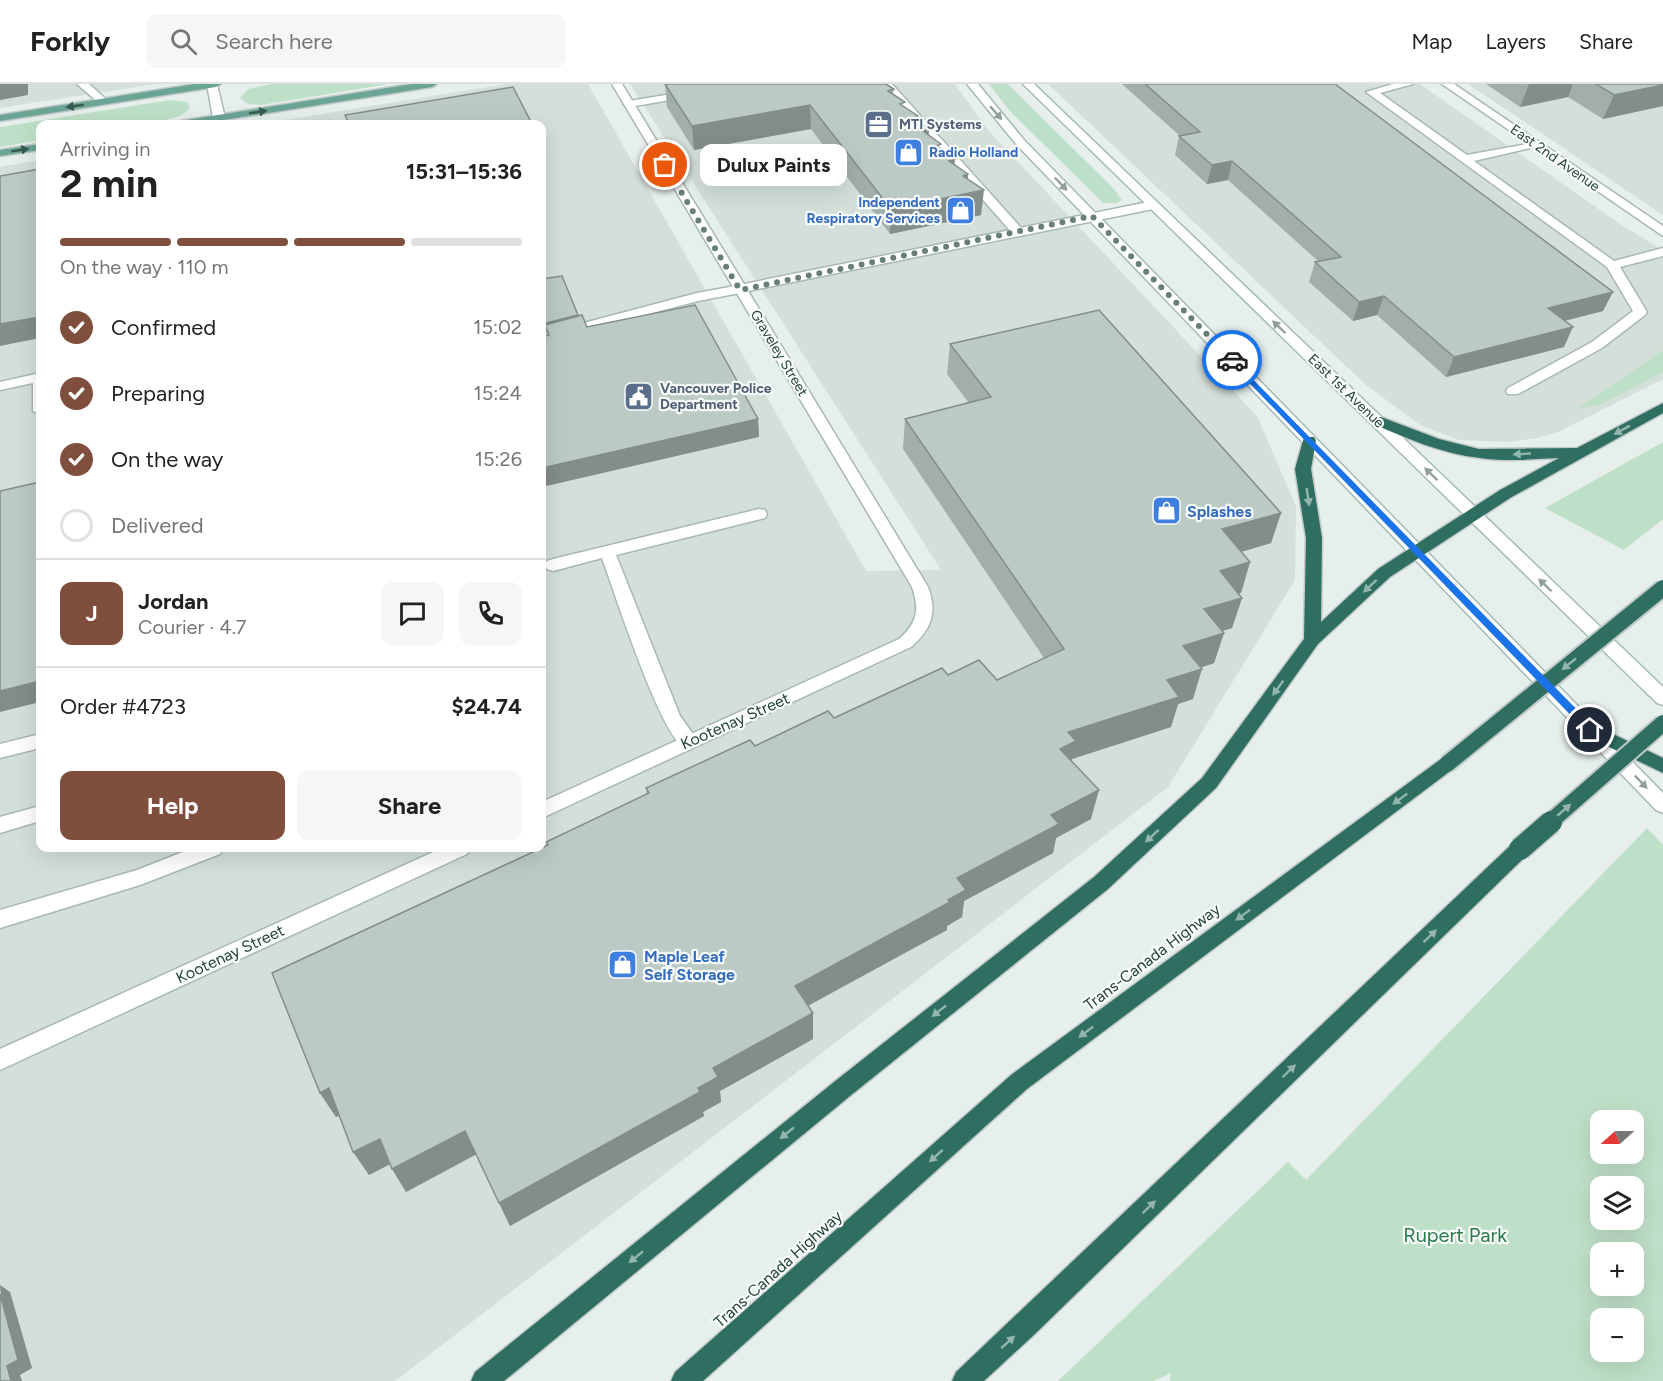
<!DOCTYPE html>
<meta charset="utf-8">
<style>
:root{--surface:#fff;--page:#f6f6f6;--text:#222;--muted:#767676;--line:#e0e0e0;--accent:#804e3d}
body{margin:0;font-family:Figtree,sans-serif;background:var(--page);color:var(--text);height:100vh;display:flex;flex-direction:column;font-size:22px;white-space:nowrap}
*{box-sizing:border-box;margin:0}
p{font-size:20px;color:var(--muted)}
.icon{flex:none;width:33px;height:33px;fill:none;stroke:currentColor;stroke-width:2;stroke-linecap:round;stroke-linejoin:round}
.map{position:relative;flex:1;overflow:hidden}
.details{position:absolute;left:36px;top:36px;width:510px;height:732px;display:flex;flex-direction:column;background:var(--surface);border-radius:12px;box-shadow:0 6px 24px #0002}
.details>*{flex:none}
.needle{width:39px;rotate:249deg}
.buttons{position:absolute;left:1590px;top:1026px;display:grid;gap:12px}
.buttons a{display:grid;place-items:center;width:54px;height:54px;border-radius:12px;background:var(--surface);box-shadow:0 6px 24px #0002;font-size:30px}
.pin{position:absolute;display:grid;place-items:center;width:51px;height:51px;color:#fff;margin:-26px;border:3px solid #fff;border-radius:50%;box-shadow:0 2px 6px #0007}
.courier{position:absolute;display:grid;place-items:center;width:60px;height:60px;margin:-30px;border:4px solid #1a73e8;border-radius:50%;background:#fff;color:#222;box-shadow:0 2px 8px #0007}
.bubble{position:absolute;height:42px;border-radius:12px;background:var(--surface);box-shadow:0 6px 24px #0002;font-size:20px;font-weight:700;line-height:42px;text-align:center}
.overview em{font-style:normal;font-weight:700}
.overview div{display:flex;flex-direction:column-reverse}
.overview{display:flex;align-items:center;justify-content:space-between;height:102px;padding:0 24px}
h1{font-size:39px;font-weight:700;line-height:45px}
.bar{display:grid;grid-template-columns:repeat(4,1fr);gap:9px 6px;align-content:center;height:72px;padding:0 24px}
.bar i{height:8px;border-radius:4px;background:var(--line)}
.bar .on{background:var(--accent)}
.bar p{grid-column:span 4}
.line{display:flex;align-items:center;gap:15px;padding:0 24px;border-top:2px solid var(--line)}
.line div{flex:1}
.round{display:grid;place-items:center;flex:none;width:63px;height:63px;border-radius:12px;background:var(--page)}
ol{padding:0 24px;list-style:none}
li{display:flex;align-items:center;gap:18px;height:66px}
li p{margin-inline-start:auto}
li .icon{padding:6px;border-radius:50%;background:var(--accent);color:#fff;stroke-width:4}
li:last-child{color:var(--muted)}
li i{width:33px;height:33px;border:3px solid var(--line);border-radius:50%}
.primary-button{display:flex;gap:12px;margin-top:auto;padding:12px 24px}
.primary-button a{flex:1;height:69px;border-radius:12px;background:var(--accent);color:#fff;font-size:24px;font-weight:700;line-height:69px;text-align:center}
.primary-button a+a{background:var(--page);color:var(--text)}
header{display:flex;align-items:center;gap:36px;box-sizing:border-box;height:84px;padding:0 30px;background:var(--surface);border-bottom:2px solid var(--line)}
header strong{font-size:28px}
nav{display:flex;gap:33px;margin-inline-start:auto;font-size:21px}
.search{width:420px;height:54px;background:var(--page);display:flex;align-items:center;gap:15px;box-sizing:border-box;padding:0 21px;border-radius:12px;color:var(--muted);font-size:22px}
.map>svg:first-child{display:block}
.built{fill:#d4dfda}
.green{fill:#bfe0c8;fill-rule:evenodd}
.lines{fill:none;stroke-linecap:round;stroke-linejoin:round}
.lane-casing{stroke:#a8b8b2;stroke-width:3}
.street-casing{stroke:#a8b8b2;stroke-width:3}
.secondary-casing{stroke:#a4bbb3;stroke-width:3}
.primary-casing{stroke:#c2cac8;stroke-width:3}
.highway-casing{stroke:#c2cac8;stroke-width:3}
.lane{fill:#fff;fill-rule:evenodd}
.street{fill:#fff;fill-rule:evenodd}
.secondary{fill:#fff;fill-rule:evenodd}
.primary{fill:#6aa596;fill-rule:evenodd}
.highway{fill:#2f6f62;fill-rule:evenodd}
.highway-bridge-far1-casing{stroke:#c2cac8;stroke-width:20;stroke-linecap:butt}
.highway-bridge-casing{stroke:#c2cac8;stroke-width:25;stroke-linecap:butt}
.highway-bridge-far1{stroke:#2f6f62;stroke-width:16}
.highway-bridge{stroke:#2f6f62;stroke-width:22}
.wall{fill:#a1aea9}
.shaded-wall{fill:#838d89}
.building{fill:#bbcac4;stroke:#838d89;stroke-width:1.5}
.oneway{fill:#365b51}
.oneway2{fill:#92a09c}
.oneway3{fill:#93b5ae}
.route{fill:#1a73e8}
.done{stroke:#687f78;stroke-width:6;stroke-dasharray:0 10.8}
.labels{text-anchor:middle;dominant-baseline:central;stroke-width:4.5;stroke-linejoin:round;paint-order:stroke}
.far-service-label{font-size:14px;font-weight:bold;fill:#4e5e75;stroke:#f7fbf9;text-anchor:start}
.far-shop-label{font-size:14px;font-weight:bold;fill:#366cbe;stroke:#f7fbf9;text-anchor:start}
.far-street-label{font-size:14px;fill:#24423a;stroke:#f7fbf9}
.shop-label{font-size:16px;font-weight:bold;fill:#366cbe;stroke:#f7fbf9;text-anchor:start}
.street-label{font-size:16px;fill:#24423a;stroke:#f7fbf9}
.near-park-label{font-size:20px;fill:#2d7a4b;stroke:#f7fbf9}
</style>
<header>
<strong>Forkly</strong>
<div class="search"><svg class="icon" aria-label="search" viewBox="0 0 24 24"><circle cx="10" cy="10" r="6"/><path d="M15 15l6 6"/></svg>Search here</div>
<nav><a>Map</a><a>Layers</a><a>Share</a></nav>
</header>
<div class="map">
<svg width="1663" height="1297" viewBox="0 0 1663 1297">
<rect width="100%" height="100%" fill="#e6efeb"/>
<!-- built -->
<g class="built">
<polygon points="0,0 155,0 0,24"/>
<polygon points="506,0 588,0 866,487 941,486 630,0 955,0 987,45 1257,332 1296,422 1295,496 1168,703 395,1297 0,1297 0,83 40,76 40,764 542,764 542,40 261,40"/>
<polygon points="1048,0 1420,0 1623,142 1663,166 1663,295 1558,348 1537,354 1508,358 1459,356 1420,341 1366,301"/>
<polygon points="1468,0 1663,0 1663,131"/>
</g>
<!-- green -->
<g class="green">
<polygon points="272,0 389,0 261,21 248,20 240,14 248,5"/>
<polygon points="989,0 1008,0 1114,105 1122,116 1117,119 1103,119 1008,25"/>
<path d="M170 16 187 18 190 24C174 47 69 40 40 40V56L0 63V43Z"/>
<polygon points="1663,266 1663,288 1601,320 1578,325"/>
<polygon points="1663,358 1663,435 1624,466 1545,424"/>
<path d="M1647 744 1663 761V1297H1170L1171 1289 1154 1297H1058L1288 1078 1306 1096ZM1634 1036V1070H1600V1036ZM1600 1102H1634V1136H1600ZM1634 1168V1202H1600V1168ZM1600 1234H1634V1268H1600Z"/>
</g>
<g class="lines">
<defs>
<g id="lane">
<polygon points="77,0 89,0 108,17 103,20 99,19"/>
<polygon points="881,0 892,0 1022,145 1024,148 1022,151 1014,151"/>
<polygon points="1393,0 1413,0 1380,9 1467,71 1539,58 1539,62 1474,77 1614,177 1663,164 1663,172 1620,183 1647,228 1645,231 1602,264 1518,310 1508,310 1506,307 1508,304 1592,258 1633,227 1607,183 1366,8"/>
<polygon points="690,7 694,8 694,12 629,23 623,20 629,17"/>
<polygon points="740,201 745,202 747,205 745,208 698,217 542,258 542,250 697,209"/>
<polygon points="40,289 40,331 33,327 33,299 0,306 0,298"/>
<path d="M759 425 765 426 767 430 765 434 616 471 680 632 698 657 695 662C691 663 686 665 682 662 658 643 615 510 602 474L553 487 547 485 545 481 547 477 553 475Z"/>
<polygon points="40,650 40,664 0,674 0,660"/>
<polygon points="40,722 40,737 0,749 0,733"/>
<polygon points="193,764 223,764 220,770 140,801 0,844 0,826 137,786"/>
</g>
<g id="street">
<polygon points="207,0 217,0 225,34 223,36 219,37 213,34"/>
<path d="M612 0H622L744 200 1153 117 1159 121 1153 125 748 207 928 503C938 529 931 546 911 563L542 734V718L899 555C917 539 920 526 912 503Z"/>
<polygon points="1442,0 1454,0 1663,142 1663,152"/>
<polygon points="442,764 470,764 467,770 0,986 0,965"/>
</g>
<g id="secondary">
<polygon points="967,0 978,0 1024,56 1663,709 1663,729 1656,726 1016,60"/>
<polygon points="1023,0 1034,0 1663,603 1663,621 1657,619"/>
</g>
<g id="primary">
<polygon points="195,0 221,0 216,3 0,37 0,31"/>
<polygon points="412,0 437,0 432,3 198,40 174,40 180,37"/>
<polygon points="40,60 40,66 0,72 0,66"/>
</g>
<g id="highway">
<path d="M1663 319V329L1510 414 1390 493 1318 560 1216 704 1108 805 850 1012 504 1297H471L475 1288 834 998 1094 793 1202 694 1304 555 1306 454 1295 385 1304 353H1314L1316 356 1311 385 1322 454 1321 538 1378 485 1500 406 1559 374C1533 375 1506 378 1480 374 1442 370 1406 354 1371 339L1369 336 1371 333H1381L1439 355 1479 365 1577 364Z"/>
<polygon points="1590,639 1663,674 1663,689 1584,651 1581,646 1584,641"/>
<polygon points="1447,673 1453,675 1456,680 1453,685 1027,1005 703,1297 671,1297 675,1288 1011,991 1441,675"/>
<polygon points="1520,757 1527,759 1530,765 1527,771 1036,1249 984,1297 952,1297 956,1288 1513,759"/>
</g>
</defs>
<!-- lane casing -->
<use href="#lane" class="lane-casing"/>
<!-- street casing -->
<use href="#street" class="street-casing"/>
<!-- secondary casing -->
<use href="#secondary" class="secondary-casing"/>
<!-- primary casing -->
<use href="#primary" class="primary-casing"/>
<!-- highway casing -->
<use href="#highway" class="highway-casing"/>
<!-- lane -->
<use href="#lane" class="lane"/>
<!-- street -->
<use href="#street" class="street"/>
<!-- secondary -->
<use href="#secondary" class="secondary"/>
<!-- primary -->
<use href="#primary" class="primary"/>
<!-- highway -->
<use href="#highway" class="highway"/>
<defs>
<g id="highway-bridge-far1">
<polyline points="1447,680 1663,504"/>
<polyline points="1549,739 1663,639"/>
</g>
<polyline id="highway-bridge" points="1520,765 1551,738"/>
</defs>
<!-- highway-bridge-far1 casing -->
<use href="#highway-bridge-far1" class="highway-bridge-far1-casing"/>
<!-- highway-bridge casing -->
<use href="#highway-bridge" class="highway-bridge-casing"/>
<!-- highway-bridge-far1 -->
<use href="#highway-bridge-far1" class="highway-bridge-far1"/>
<!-- highway-bridge -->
<use href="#highway-bridge" class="highway-bridge"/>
</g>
<!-- wall -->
<g class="wall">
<polygon points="665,0 886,0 894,5 893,10 968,95 981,131 890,150 811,45 694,66 667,23"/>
<polygon points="1122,0 1335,0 1603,227 1565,237 1564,263 1446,293 1377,231 1353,237 1309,198 1315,178 1319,178 1228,96 1207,100 1175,71 1179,52 1180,52"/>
<polygon points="1486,0 1663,0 1663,22 1603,35 1568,13 1520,23"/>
<polygon points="542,195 578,231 587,243 758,335 759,353 547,252 546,247 543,247 542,244"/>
<polygon points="950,260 1281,429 1271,459 1241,468 1250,478 1241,509 1238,509 1242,514 1232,544 1222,547 1224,549 1214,579 1201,584 1193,615 1178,620 1171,643 1072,675 1071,677 1091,735 1056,754 1053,769 964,817 962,833 947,842 947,846 808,922 813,929 813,955 720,1007 721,1018 703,1028 704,1032 510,1142 476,1070 406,1108 390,1080 369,1091 339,1032 336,1033 320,1009 547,761 546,758 647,711 646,704 755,662 834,634 948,591 997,596 1044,574 903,365 905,335 969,319 947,290"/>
</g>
<!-- shaded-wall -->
<g class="shaded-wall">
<polygon points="0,0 28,0 28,11 0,16"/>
<polygon points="1529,0 1573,0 1568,13 1520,23"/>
<polygon points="1663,1 1663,22 1603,35 1614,11"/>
<polygon points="810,21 811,45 694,66 692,42"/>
<polygon points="929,45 928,70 923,47"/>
<polygon points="955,75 953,99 949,77"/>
<polygon points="1232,77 1228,96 1207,100 1212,81"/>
<polygon points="968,90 967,110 984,106 981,131 890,150 891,125"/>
<polygon points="1613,208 1603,227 1539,243 1548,224"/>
<polygon points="1384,212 1377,231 1353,237 1359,218"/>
<polygon points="578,231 579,238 545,241 546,247 543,247 542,240"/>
<polygon points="40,233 40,254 0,262 0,240"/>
<polygon points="1573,243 1564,263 1446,293 1454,273"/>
<polygon points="758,335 759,353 542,403 542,384"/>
<polygon points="1281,429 1271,459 1214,476 1222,445"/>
<polygon points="1250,478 1241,509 1211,518 1220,487"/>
<polygon points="1242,514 1232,544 1195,555 1204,525"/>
<polygon points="1224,549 1214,579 1175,592 1183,562"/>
<polygon points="1202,585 1193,615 1178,620 1171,643 1072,675 1069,686 1060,665 1068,648 1167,596"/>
<polygon points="40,597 40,618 0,628 0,607"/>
<polygon points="1099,706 1091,735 1056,754 1053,769 964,817 962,833 947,842 947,846 796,928 795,902 948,816 957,794 1051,731"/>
<polygon points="813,929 813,955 720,1007 721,1018 703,1028 704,1032 510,1142 499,1119 698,1004 713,984"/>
<polygon points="329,1004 344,1029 336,1033 320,1009"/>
<polygon points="465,1047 477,1070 406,1108 392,1085"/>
<polygon points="380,1055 394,1078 369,1091 353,1068"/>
<polygon points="0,1201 10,1208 32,1284 20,1291 22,1297 11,1297 7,1282"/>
</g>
<!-- building -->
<g class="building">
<polygon points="665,0 886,0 894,5 888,7 905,18 900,20 918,32 912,34 929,45 923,47 941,60 936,62 955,75 949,77 968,90 963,92 984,106 891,125 810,21 692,42"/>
<polygon points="1145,0 1335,0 1613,208 1548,224 1573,243 1454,273 1384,212 1359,218 1315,178 1341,173 1232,77 1212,81 1179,52 1200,48"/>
<polygon points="1596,0 1663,0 1663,1 1614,11"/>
<polygon points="513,3 532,40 349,40 345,31"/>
<polygon points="40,85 40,233 0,240 0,92"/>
<polygon points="562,192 578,231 542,240 542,195"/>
<polygon points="695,221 758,335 542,384 542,253 549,251 545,241 582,231 587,243"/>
<polygon points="1099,226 1281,429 1222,445 1250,478 1220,487 1242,514 1204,525 1224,549 1183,562 1202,585 1167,596 1179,613 1068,648 1076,657 1060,665 1099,706 1051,731 1059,740 957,794 966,806 948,816 950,818 795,902 813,929 713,984 718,993 698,1004 700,1008 499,1119 465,1047 392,1085 380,1055 353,1068 329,1004 320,1009 272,889 548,761 546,758 649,709 646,704 750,656 755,662 828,627 834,634 942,584 948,591 979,576 997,596 1064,565 905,335 991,313 950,260"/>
<polygon points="40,398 40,597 0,607 0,407"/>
<polygon points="0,1210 18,1276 7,1282 11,1297 0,1297"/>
</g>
<!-- one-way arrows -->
<defs><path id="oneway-solid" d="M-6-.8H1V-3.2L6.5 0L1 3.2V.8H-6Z" transform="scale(1.5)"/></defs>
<g class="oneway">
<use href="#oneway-solid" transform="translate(75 22) rotate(171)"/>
<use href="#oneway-solid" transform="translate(258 28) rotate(-9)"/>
<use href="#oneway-solid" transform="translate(20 66) rotate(-9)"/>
</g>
<g class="oneway2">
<use href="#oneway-solid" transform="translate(996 29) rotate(49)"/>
<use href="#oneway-solid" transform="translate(1061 100) rotate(46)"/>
<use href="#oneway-solid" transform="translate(1279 243) rotate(-136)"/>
<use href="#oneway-solid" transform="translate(1431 390) rotate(-136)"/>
<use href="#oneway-solid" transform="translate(1545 501) rotate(-136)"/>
<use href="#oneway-solid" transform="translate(1641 698) rotate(46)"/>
</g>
<g class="oneway3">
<use href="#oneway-solid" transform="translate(1622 346) rotate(151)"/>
<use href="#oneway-solid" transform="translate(1522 370) rotate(177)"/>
<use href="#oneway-solid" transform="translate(1308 413) rotate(81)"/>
<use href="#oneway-solid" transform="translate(1370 502) rotate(137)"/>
<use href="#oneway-solid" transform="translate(1569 580) rotate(141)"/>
<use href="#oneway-solid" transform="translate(1278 604) rotate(126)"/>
<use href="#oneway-solid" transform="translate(1400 715) rotate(143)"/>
<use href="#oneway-solid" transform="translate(1564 726) rotate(-41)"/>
<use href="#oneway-solid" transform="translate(1152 752) rotate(137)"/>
<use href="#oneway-solid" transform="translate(1243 831) rotate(143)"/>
<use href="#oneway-solid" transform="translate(1430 852) rotate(-44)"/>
<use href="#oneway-solid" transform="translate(939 927) rotate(142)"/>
<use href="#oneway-solid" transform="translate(1086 948) rotate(143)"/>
<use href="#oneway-solid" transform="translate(1289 987) rotate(-44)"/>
<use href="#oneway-solid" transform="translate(787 1049) rotate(141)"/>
<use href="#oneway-solid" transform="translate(936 1072) rotate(138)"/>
<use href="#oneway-solid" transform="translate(1149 1123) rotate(-44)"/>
<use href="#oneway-solid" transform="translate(636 1173) rotate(141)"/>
<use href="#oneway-solid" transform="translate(1008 1258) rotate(-42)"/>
</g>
<!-- route -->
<polygon class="route" points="1232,274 1594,643 1594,648 1587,648 1229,278 1228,276"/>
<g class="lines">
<!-- done -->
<polyline class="done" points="665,81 740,206 1092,132 1232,276"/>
</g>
<!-- icons -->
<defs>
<symbol id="office-square" viewBox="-11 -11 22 22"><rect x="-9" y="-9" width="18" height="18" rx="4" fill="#5c6f8a" stroke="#f7fbf9"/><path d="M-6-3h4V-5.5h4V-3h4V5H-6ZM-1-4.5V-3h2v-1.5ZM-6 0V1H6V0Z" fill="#fff"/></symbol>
<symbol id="shop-square" viewBox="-11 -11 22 22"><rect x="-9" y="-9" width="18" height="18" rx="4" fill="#3f7fe0" stroke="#f7fbf9"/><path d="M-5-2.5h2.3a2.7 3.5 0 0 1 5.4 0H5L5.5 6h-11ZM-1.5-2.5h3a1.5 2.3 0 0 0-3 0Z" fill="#fff"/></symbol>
<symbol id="civic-square" viewBox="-11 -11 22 22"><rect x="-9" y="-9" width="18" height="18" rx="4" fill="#5c6f8a" stroke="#f7fbf9"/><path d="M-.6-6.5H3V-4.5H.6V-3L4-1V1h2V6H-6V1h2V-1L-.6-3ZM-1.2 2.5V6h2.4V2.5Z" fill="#fff"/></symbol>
</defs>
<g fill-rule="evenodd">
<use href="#office-square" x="862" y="24" width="33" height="33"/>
<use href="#shop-square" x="892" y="52" width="33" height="33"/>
<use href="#shop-square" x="944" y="110" width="33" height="33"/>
<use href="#civic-square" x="622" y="296" width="33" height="33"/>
<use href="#shop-square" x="1150" y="410" width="33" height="33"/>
<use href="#shop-square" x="606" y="864" width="33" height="33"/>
</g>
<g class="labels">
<!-- far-service labels -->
<g class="far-service-label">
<text x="899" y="40">MTI Systems</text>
<text x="660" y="304">Vancouver Police<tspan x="660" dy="16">Department</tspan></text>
</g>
<!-- far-shop labels -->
<g class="far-shop-label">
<text x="929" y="68">Radio Holland</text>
<text x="940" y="118" text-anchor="end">Independent<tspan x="940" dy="16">Respiratory Services</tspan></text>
</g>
<!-- far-street labels -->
<g class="far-street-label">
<text transform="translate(1555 74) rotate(35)">East 2nd Avenue</text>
<text transform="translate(779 269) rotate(59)">Graveley Street</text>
<text transform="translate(1346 307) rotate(44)">East 1st Avenue</text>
</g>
<!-- shop labels -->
<g class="shop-label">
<text x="1187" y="427">Splashes</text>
<text x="644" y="872">Maple Leaf<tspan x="644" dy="18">Self Storage</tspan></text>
</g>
<!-- street labels -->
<g class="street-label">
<text transform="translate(735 637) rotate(-24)">Kootenay Street</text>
<text transform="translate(230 870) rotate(-25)">Kootenay Street</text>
<text transform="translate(1152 873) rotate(-37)">Trans-Canada Highway</text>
<text transform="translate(778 1185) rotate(-42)">Trans-Canada Highway</text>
</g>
<!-- near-park labels -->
<g class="near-park-label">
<text x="1455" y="1151">Rupert Park</text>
</g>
</g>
</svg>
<div class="buttons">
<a><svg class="needle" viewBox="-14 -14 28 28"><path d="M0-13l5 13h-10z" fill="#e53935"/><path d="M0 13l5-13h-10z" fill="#767676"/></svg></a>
<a><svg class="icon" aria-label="layers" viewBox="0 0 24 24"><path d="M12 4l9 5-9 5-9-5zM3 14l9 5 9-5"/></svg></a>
<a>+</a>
<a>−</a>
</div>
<div class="pin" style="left:665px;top:81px;background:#ea580c"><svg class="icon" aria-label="bag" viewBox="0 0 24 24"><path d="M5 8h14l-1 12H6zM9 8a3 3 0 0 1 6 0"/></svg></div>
<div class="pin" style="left:1590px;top:646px;background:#1f2937"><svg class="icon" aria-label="home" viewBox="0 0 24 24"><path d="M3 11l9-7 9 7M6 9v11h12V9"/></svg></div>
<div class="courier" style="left:1232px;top:276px"><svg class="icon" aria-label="car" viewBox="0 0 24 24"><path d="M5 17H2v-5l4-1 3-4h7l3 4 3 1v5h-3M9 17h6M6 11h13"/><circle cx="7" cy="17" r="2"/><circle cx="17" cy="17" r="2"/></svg></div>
<div class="bubble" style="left:700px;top:60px;width:147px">Dulux Paints</div>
<section class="details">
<div class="overview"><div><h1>2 min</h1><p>Arriving in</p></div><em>15:31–15:36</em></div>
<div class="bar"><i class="on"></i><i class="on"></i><i class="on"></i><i></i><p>On the way · 110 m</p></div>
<ol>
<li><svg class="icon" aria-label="check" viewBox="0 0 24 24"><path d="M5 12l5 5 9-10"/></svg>Confirmed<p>15:02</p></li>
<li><svg class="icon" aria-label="check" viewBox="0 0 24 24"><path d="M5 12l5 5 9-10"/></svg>Preparing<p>15:24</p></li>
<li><svg class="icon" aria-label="check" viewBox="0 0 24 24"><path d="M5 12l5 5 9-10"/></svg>On the way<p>15:26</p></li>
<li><i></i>Delivered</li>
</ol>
<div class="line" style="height:108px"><b class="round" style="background:var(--accent);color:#fff">J</b><div><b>Jordan</b><p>Courier · 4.7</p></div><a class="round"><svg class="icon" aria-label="chat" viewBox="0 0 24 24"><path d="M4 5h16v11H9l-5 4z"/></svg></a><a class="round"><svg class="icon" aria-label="phone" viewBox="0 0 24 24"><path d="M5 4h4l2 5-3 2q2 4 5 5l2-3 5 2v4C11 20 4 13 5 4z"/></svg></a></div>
<div class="line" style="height:78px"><div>Order #4723</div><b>$24.74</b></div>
<div class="primary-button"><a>Help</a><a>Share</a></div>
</section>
</div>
